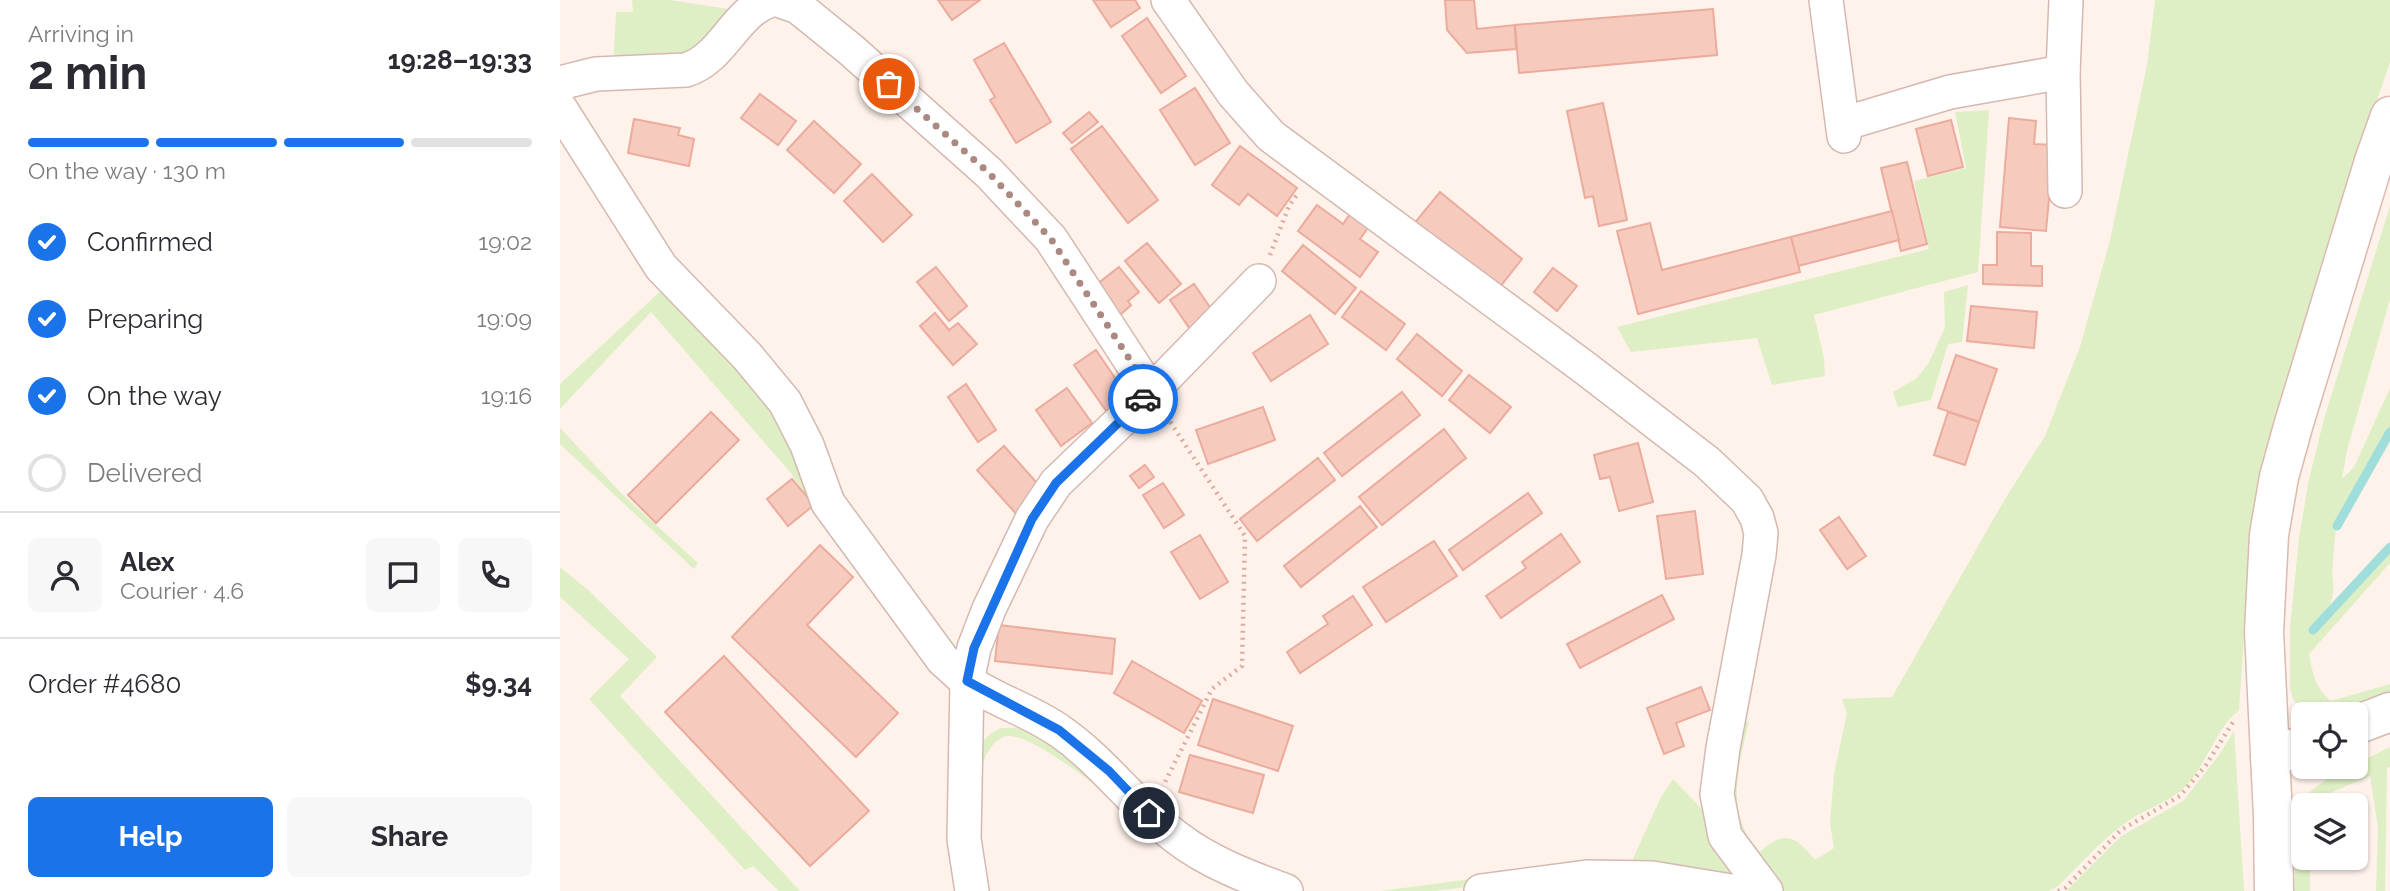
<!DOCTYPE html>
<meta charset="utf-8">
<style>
:root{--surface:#fff;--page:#f7f7f7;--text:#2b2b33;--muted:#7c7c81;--line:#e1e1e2;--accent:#1a73e8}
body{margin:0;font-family:Raleway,sans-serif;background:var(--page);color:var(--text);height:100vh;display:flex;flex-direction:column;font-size:26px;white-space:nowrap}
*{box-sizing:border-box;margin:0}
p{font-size:23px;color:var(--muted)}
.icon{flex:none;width:38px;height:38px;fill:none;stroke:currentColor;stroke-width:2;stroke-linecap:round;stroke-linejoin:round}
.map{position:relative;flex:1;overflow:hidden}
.sheet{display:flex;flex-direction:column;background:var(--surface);width:560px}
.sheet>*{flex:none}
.controls{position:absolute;left:1731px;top:702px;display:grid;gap:14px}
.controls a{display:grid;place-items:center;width:77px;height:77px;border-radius:10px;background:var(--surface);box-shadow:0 2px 5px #0004;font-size:35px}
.pin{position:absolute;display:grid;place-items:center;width:60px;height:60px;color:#fff;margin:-30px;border:4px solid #fff;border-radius:50%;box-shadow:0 2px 7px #0007}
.courier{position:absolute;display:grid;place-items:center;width:70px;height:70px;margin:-35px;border:5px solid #1a73e8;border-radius:50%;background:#fff;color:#222;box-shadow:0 2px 9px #0007}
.head em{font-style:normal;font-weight:700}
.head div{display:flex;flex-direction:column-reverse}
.head{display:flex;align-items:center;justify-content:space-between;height:119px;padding:0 28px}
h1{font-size:46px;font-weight:700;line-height:52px}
.bar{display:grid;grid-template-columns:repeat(4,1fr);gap:10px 7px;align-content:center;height:84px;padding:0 28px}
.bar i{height:9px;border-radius:5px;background:var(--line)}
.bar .current{background:var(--accent)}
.bar p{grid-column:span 4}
.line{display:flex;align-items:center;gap:18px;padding:0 28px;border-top:2px solid var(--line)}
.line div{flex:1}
.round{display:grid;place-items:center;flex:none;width:74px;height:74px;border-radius:10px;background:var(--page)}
ol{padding:0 28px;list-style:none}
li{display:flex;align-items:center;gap:21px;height:77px}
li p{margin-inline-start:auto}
li .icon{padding:7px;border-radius:50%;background:var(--accent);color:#fff;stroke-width:4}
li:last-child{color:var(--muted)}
li i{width:38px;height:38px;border:4px solid var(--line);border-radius:50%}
.action{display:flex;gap:14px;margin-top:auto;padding:14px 28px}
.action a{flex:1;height:80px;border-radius:10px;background:var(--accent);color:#fff;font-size:28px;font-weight:700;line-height:80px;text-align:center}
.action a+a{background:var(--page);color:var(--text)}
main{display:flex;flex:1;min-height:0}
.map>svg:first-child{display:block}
.green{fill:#deefc5}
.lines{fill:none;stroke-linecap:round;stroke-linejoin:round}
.stream{stroke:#a0dedc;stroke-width:9}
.building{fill:#f7cabe;stroke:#ebab9d;stroke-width:2}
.minor-casing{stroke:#d5b9b0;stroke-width:36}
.tertiary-casing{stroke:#d5b9b0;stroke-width:41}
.secondary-casing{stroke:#dbbaaf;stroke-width:41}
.path{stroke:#ddaca0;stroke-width:4.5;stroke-dasharray:2 5;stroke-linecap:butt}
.minor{stroke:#fff;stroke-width:33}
.tertiary{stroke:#fff;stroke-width:38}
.secondary{stroke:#fff;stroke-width:38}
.done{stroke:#aa8981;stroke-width:7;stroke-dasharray:0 12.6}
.route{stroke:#1a73e8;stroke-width:9}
</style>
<main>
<section class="sheet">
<div class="head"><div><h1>2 min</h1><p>Arriving in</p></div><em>19:28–19:33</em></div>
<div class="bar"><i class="current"></i><i class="current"></i><i class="current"></i><i></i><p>On the way · 130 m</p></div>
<ol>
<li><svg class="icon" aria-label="check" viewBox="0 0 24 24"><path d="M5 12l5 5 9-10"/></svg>Confirmed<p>19:02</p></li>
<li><svg class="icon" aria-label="check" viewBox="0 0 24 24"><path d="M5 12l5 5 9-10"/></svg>Preparing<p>19:09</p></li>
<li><svg class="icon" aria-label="check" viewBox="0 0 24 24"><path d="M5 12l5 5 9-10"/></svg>On the way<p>19:16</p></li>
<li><i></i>Delivered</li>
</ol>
<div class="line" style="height:126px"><a class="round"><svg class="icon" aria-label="person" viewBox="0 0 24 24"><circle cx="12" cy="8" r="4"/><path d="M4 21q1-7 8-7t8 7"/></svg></a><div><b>Alex</b><p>Courier · 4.6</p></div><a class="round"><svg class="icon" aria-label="chat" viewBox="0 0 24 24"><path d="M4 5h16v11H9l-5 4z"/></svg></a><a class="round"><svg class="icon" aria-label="phone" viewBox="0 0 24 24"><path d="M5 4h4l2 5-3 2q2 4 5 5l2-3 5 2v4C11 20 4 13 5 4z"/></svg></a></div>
<div class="line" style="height:91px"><div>Order #4680</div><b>$9.34</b></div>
<div class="action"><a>Help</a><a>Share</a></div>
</section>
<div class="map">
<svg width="1830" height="891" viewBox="0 0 1830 891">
<rect width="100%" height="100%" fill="#fef2ea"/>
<!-- green -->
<g class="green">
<polygon points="72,0 110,0 175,10 146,53 53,68 56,12 73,12"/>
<path d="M1595 0H1830V62L1759 271 1700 476 1692 519 1679 710C1654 731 1647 765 1624 788 1608 803 1585 809 1568 821 1542 839 1520 865 1497 887L1489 891H1212L1201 877 1163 791 1176 716 1189 722C1178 767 1164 815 1200 852 1225 829 1236 836 1255 860L1274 848 1270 823 1274 774 1287 713 1282 699 1332 697 1445 499 1485 436 1520 347 1550 240 1587 65Z"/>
<polygon points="1429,110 1418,272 1254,315 1264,358 1265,376 1212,385 1197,338 1071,352 1057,327 1369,249 1354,181 1406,168 1395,112"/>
<path d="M1830 206V299L1787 450 1782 479 1794 467 1830 388V428L1776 526 1772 574C1775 585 1773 604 1766 613 1761 619 1755 624 1751 631L1756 630 1830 551V563L1749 654C1753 674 1755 688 1771 701L1830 684V701L1793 714H1746L1733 699 1730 688V628L1739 538 1749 479 1764 419Z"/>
<polygon points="1408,285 1402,342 1388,344 1371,400 1338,407 1333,392 1357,378 1368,364 1385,328 1384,292"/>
<polygon points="105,287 208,397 229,436 250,501 230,472 91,312 0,409 0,384"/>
<polygon points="0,428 63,495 138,563 134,569 0,444"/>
<polygon points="0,567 27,589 97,657 60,696 240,891 219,891 193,866 185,870 29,699 69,659 0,597"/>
<path d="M440 728C448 728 455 727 463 729 495 737 540 784 564 807 543 792 466 727 443 737 431 743 425 756 421 768 420 746 420 739 440 728Z"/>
<polygon points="1674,731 1684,891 1506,891 1560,837 1624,800 1659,755"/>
<polygon points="1830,747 1830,767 1827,768 1825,891 1816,891 1818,828 1810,776 1758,798 1755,805 1743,805 1743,858 1750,858 1750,891 1734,891 1738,810 1751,791 1768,778 1790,767 1796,766 1796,764"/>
<polygon points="1113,779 1141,808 1159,832 1185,889 1026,872 874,891 821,891 1032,863 1072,861 1101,797"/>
</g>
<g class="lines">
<!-- stream -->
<g class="stream">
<polyline points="1777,526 1830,432"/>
<polyline points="1753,630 1830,547"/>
</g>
</g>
<!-- building -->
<g class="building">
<polygon points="378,0 420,0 392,20"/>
<polygon points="533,0 575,0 580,8 551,27"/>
<polygon points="885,0 914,0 917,29 955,25 956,49 907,53 887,30"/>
<polygon points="1153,9 1157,55 959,73 955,25"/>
<polygon points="587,18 626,76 601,93 562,36"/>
<polygon points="444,43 491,122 456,143 430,100 435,97 414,60"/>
<polygon points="635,88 670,143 635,165 600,110"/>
<polygon points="200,94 236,121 218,145 181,118"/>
<polygon points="1043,103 1067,220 1039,226 1033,196 1025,198 1007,111"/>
<polygon points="529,112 538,122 512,143 503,133"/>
<polygon points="1449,118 1476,121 1474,144 1494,145 1486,231 1440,227"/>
<polygon points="74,119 120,128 118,135 134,139 129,166 68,153"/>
<polygon points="1391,120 1403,167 1368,176 1356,129"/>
<polygon points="254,121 301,164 274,193 227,150"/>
<polygon points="542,126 598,200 568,223 511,149"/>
<polygon points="680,146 737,188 717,216 688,194 679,205 652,185"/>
<polygon points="1347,162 1367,244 1341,251 1321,168"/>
<polygon points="312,174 352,215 323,242 284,201"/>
<polygon points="880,192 962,259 936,292 853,225"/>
<polygon points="757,205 783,224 794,208 813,221 800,239 818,252 800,277 738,231"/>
<polygon points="1332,211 1339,240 1238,266 1231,237"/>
<polygon points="1090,223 1102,270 1231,237 1240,272 1078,314 1057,231"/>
<polygon points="1437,232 1471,233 1471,266 1482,266 1482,286 1423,284 1423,265 1437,265"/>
<polygon points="587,243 621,284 599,303 565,261"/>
<polygon points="743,245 796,288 775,314 722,271"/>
<polygon points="376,267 407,306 389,321 357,282"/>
<polygon points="559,267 579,292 568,301 571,305 560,315 536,285"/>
<polygon points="993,268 1017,286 997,311 974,292"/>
<polygon points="634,284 654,313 630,329 610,300"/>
<polygon points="801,291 845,324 826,350 782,317"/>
<polygon points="1411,306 1477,312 1474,348 1407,341"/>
<polygon points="375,313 389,330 398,323 417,344 393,365 360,326"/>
<polygon points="750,315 768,344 711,381 693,353"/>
<polygon points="857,334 902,371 882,396 837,359"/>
<polygon points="536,350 568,397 547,412 514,365"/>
<polygon points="1396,355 1437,369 1419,422 1378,408"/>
<polygon points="909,375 951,407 930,433 889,400"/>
<polygon points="406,384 436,430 418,442 388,397"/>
<polygon points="507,388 532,423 501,446 476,410"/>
<polygon points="842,392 860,415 782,476 764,453"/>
<polygon points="703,407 715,440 648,464 636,430"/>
<polygon points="151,412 179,440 96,523 68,495"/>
<polygon points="1388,412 1419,422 1405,465 1374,455"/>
<polygon points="884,429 906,458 822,525 799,497"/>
<polygon points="1078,443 1093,502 1059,511 1050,477 1040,479 1034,455"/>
<polygon points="444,446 485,492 458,516 417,470"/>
<polygon points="758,458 775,480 697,541 680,519"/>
<polygon points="585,465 594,477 579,488 570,476"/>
<polygon points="232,479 254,505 228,526 207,499"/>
<polygon points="603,483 624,515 604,528 583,495"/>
<polygon points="968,493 982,513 903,570 889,550"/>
<polygon points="800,506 817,527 741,587 724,566"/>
<polygon points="1135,511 1143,574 1106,579 1097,516"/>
<polygon points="1279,517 1306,556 1287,569 1260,530"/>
<polygon points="1001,534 1020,562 941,618 926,596 966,568 962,562"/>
<polygon points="640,535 668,582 640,599 611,552"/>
<polygon points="874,541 897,576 826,622 803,587"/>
<polygon points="260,545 293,577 247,625 338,713 296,757 172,637"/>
<polygon points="1102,595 1114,619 1020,668 1007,644"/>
<polygon points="793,596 812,625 740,673 727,652 768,624 763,616"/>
<polygon points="439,625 555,639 552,674 435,661"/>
<polygon points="164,656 309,811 250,866 105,712"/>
<polygon points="572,661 642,701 624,733 554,693"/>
<polygon points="1141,687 1150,710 1116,723 1124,746 1104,754 1087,708"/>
<polygon points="653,699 733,726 718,771 638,745"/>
<polygon points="630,755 704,775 693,813 619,792"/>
</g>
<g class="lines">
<defs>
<g id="minor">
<polyline points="218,0 238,7 290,49 429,173 491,239 591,392"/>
<polyline points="608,0 673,93 711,136 1025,368 1147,462 1187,500 1197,518 1201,533 1199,555 1163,748 1157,794 1165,836 1206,891"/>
<polyline points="1266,0 1284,136"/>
<path d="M0 83 36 74 126 70C164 58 174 12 211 0"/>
<path d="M0 108 101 267 187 356 225 402 247 445 268 503 383 660C391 666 398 675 407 681 436 701 472 711 501 732 544 762 574 806 616 837 648 862 688 877 726 891"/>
<polyline points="1283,124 1390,92 1503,72"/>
<polyline points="1505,191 1503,72 1506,0"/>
<polyline points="412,891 404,839 407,681 414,648 429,609 472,519 496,483 591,392 699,281"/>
<polyline points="921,891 1027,877 1092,878 1171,891"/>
</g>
<g id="tertiary">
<polyline points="1796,725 1830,712"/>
<polyline points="1710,757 1743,745"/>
</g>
<polyline id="secondary" points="1714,891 1713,816 1704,632 1709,535 1719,477 1734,423 1814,161 1830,116"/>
</defs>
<!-- minor casing -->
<use href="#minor" class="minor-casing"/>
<!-- tertiary casing -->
<use href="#tertiary" class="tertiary-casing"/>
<!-- secondary casing -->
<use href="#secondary" class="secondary-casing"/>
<!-- path -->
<g class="path">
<polyline points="710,255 729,206 738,193"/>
<polyline points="602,788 652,689 682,666 685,536 607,417"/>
<polyline points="1498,891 1505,888 1561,830 1620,796 1646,765 1675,719"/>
</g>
<!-- minor -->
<use href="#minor" class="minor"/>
<!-- tertiary -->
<use href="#tertiary" class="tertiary"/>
<!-- secondary -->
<use href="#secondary" class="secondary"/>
</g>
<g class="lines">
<!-- done -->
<polyline class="done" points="329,84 429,173 491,239 591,392 583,399"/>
<!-- route -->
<polyline class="route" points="583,399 496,483 472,519 414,648 407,681 499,730 549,771 589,813"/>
</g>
</svg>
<div class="controls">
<a><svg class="icon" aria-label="locate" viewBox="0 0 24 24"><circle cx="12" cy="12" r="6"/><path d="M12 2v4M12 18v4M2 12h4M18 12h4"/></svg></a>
<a><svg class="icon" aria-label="layers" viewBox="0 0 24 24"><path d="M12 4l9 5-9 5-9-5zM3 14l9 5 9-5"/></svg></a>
</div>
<div class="pin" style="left:329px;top:84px;background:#ea580c"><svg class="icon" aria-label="bag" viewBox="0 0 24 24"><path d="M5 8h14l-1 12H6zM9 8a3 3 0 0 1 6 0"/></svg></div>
<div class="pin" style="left:589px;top:813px;background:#1f2937"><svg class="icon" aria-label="home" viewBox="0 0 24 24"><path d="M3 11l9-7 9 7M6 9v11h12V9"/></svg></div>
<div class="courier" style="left:583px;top:399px"><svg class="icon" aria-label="car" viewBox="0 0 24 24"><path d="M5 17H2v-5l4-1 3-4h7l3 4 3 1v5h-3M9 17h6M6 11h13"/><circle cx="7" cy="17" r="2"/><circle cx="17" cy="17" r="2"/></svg></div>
</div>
</main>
